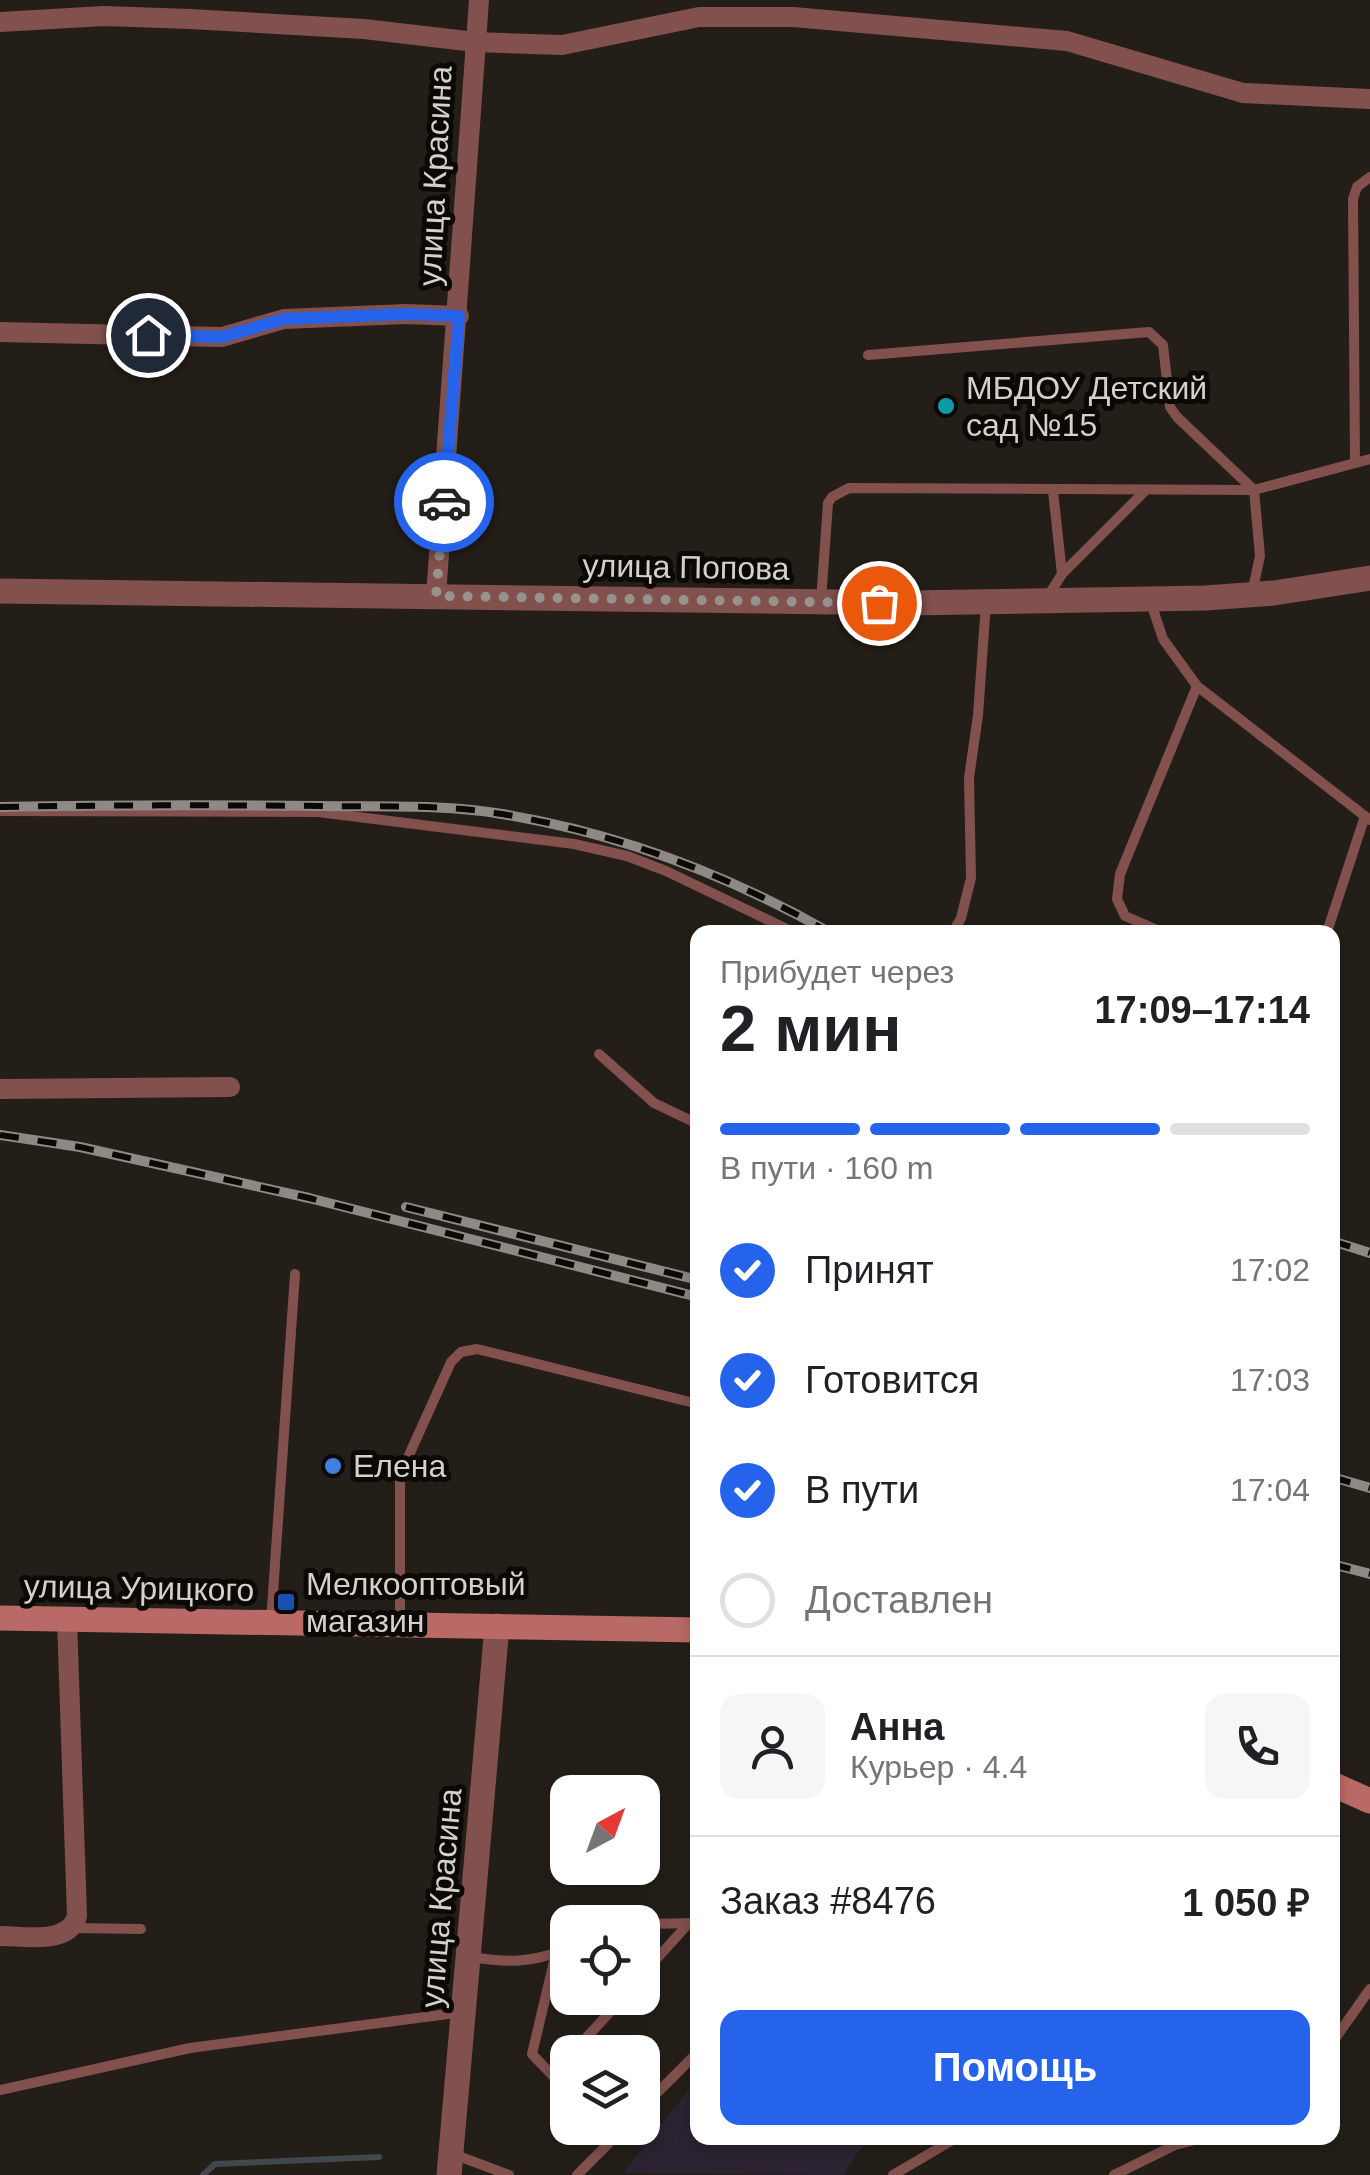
<!DOCTYPE html>
<html lang="ru">
<meta charset="utf-8">
<style>
:root{--surface:#fff;--page:#f6f6f6;--text:#202124;--muted:#757577;--line:#e0e0e0;--accent:#2563eb}
body{margin:0;font-family:Arial,sans-serif;background:var(--page);color:var(--text);height:100vh;display:flex;flex-direction:column;font-size:38px;white-space:nowrap}
*{box-sizing:border-box;margin:0}
p{font-size:32px;color:var(--muted)}
.icon{flex:none;width:55px;height:55px;fill:none;stroke:currentColor;stroke-width:2;stroke-linecap:round;stroke-linejoin:round}
.map{position:relative;flex:1;overflow:hidden}
.sheet{position:absolute;left:690px;top:925px;width:650px;height:1220px;display:flex;flex-direction:column;background:var(--surface);border-radius:20px;box-shadow:0 5px 15px #0003}
.sheet>*{flex:none}
.needle{width:65px;rotate:41deg}
.fabs{position:absolute;left:550px;top:1775px;display:grid;gap:20px}
.fabs a{display:grid;place-items:center;width:110px;height:110px;border-radius:20px;background:var(--surface);box-shadow:0 5px 15px #0003;font-size:50px}
.pin{position:absolute;display:grid;place-items:center;width:85px;height:85px;color:#fff;margin:-42px;border:5px solid #fff;border-radius:50%;box-shadow:0 2px 10px #0007}
.courier{position:absolute;display:grid;place-items:center;width:100px;height:100px;margin:-50px;border:8px solid #2563eb;border-radius:50%;background:#fff;color:#222;box-shadow:0 2px 12px #0007}
.overview em{font-style:normal;font-weight:800}
.overview div{display:flex;flex-direction:column-reverse}
.overview{display:flex;align-items:center;justify-content:space-between;height:170px;padding:0 30px}
h1{font-size:65px;font-weight:800;line-height:75px}
.bar{display:grid;grid-template-columns:repeat(4,1fr);gap:15px 10px;align-content:center;height:120px;padding:0 30px}
.bar i{height:12px;border-radius:8px;background:var(--line)}
.bar .active{background:var(--accent)}
.bar p{grid-column:span 4}
.line{display:flex;align-items:center;gap:25px;padding:0 30px;border-top:2px solid var(--line)}
.line div{flex:1}
.round{display:grid;place-items:center;flex:none;width:105px;height:105px;border-radius:20px;background:var(--page)}
ol{padding:0 30px;list-style:none}
li{display:flex;align-items:center;gap:30px;height:110px}
li p{margin-inline-start:auto}
li .icon{padding:10px;border-radius:50%;background:var(--accent);color:#fff;stroke-width:4}
li:last-child{color:var(--muted)}
li i{width:55px;height:55px;border:5px solid var(--line);border-radius:50%}
.primary-button{display:flex;gap:20px;margin-top:auto;padding:20px 30px}
.primary-button a{flex:1;height:115px;border-radius:20px;background:var(--accent);color:#fff;font-size:40px;font-weight:800;line-height:115px;text-align:center}
.map>svg:first-child{display:block}
.commercial{fill:#2b2332}
.lines{fill:none;stroke-linecap:round;stroke-linejoin:round}
.stream{stroke:#40474d;stroke-width:6}
.service{stroke:#82504d;stroke-width:10}
.minor{stroke:#82504d;stroke-width:20}
.tertiary{stroke:#82504d;stroke-width:25}
.secondary{stroke:#ba6a66;stroke-width:25}
.rail-casing{stroke:#8e8984;stroke-width:10}
.rail{stroke:#0b0906;stroke-width:6;stroke-dasharray:19;stroke-linecap:butt}
.done{stroke:#96928d;stroke-width:10;stroke-dasharray:0 18}
.route{stroke:#2563eb;stroke-width:12}
.culture-dot{fill:#0f9aa8;stroke:#0b0906;stroke-width:4}
.shop-dot{fill:#3f7fe0;stroke:#0b0906;stroke-width:4}
.transit-dot{fill:#1a4fb4;stroke:#0b0906;stroke-width:4}
.labels{text-anchor:middle;dominant-baseline:central;stroke-width:10;stroke-linejoin:round;paint-order:stroke}
.street-label{font-size:32px;fill:#d4d0cc;stroke:#0b0906}
.poi-label{font-size:32px;fill:#d4d0cc;stroke:#0b0906;text-anchor:start}
</style>
<div class="map">
<svg width="1370" height="2175" viewBox="0 0 1370 2175">
<rect width="100%" height="100%" fill="#241e18"/>
<!-- commercial -->
<polygon class="commercial" points="697,2079 698,2138 868,2138 843,2175 623,2173"/>
<g class="lines">
<!-- stream -->
<polyline class="stream" points="203,2175 215,2164 379,2157"/>
<!-- service -->
<g class="service">
<polyline points="868,355 1149,332 1163,345 1170,407 1177,417 1254,490 1370,459"/>
<polyline points="1355,462 1353,199 1357,187 1370,177"/>
<polyline points="1053,491 1062,574"/>
<polyline points="1047,598 1062,574 1146,490"/>
<polyline points="1150,600 1163,639 1197,686 1370,820"/>
<polyline points="821,601 828,503 832,497 849,488 1254,490 1260,556 1252,593"/>
<polyline points="0,811 318,812 574,844 627,856 666,871 793,932"/>
<polyline points="953,932 961,918 971,878 969,778 978,715 986,603"/>
<polyline points="1162,932 1125,916 1117,899 1120,874 1197,686"/>
<polyline points="1327,932 1365,816"/>
<polyline points="599,1054 654,1103 698,1124"/>
<polyline points="271,1622 295,1274"/>
<polyline points="400,1623 400,1475 451,1362 461,1352 477,1349 698,1404"/>
<polyline points="642,1924 698,1923"/>
<polyline points="74,1928 141,1929"/>
<polyline points="556,1953 532,2054 553,2076 568,2059"/>
<path d="M470 1957C510 1963 529 1963 568 1949"/>
<polyline points="642,1975 689,1923"/>
<polyline points="1332,2043 1370,1989"/>
<polyline points="573,2052 623,1998"/>
<polyline points="0,2090 190,2048 463,2012"/>
<polyline points="642,2108 698,2052"/>
<polyline points="453,2154 509,2175"/>
<polyline points="577,2175 624,2128"/>
<polyline points="893,2175 956,2138"/>
<polyline points="1114,2175 1175,2145 1203,2138"/>
</g>
<!-- minor -->
<g class="minor">
<polyline points="0,22 104,16 190,19 364,29 475,42 562,45 699,17 793,17 1067,41 1243,93 1370,99"/>
<polyline points="0,332 222,337 284,319 406,314 459,316"/>
<polyline points="436,596 479,0"/>
<polyline points="0,1089 230,1087"/>
<path d="M0 1936C26 1936 69 1945 77 1916L67 1619"/>
</g>
<!-- tertiary -->
<g class="tertiary">
<polyline points="0,591 909,603 1206,598 1274,593 1370,578"/>
<polyline points="449,2175 497,1626"/>
</g>
<!-- secondary -->
<g class="secondary">
<polyline points="0,1618 698,1630"/>
<polyline points="1332,1784 1370,1801"/>
</g>
<defs>
<g id="rail">
<path d="M0 807C107 805 213 805 320 806 379 807 443 804 502 814 617 833 728 875 829 932"/>
<polyline points="0,1135 80,1147 309,1198 698,1297"/>
<polyline points="406,1207 698,1280"/>
<polyline points="1332,1241 1370,1253"/>
<polyline points="1332,1477 1370,1488"/>
<polyline points="1332,1564 1370,1574"/>
</g>
</defs>
<!-- rail casing -->
<use href="#rail" class="rail-casing"/>
<!-- rail -->
<use href="#rail" class="rail"/>
</g>
<g class="lines">
<!-- done -->
<polyline class="done" points="444,502 436,596 879,603"/>
<!-- route -->
<polyline class="route" points="148,335 222,337 284,319 406,314 459,316 444,502"/>
</g>
<!-- markers -->
<circle class="culture-dot" cx="946" cy="406" r="10"/>
<circle class="shop-dot" cx="333" cy="1466" r="10"/>
<rect class="transit-dot" x="276" y="1592" width="20" height="20" rx="5"/>
<g class="labels">
<!-- street labels -->
<g class="street-label">
<text transform="translate(435 176) rotate(-87)">улица Красина</text>
<text transform="translate(686 567) rotate(1)">улица Попова</text>
<text transform="translate(139 1588) rotate(1)">улица Урицкого</text>
<text transform="translate(441 1898) rotate(-85)">улица Красина</text>
</g>
<!-- poi labels -->
<g class="poi-label">
<text x="966" y="388">МБДОУ Детский<tspan x="966" dy="37">сад №15</tspan></text>
<text x="353" y="1466">Елена</text>
<text x="306" y="1584">Мелкооптовый<tspan x="306" dy="37">магазин</tspan></text>
</g>
</g>
</svg>
<div class="fabs">
<a><svg class="needle" viewBox="-14 -14 28 28"><path d="M0-13l5 13h-10z" fill="#e53935"/><path d="M0 13l5-13h-10z" fill="#757577"/></svg></a>
<a><svg class="icon" aria-label="locate" viewBox="0 0 24 24"><circle cx="12" cy="12" r="6"/><path d="M12 2v4M12 18v4M2 12h4M18 12h4"/></svg></a>
<a><svg class="icon" aria-label="layers" viewBox="0 0 24 24"><path d="M12 4l9 5-9 5-9-5zM3 14l9 5 9-5"/></svg></a>
</div>
<div class="pin" style="left:879px;top:603px;background:#ea580c"><svg class="icon" aria-label="bag" viewBox="0 0 24 24"><path d="M5 8h14l-1 12H6zM9 8a3 3 0 0 1 6 0"/></svg></div>
<div class="pin" style="left:148px;top:335px;background:#1f2937"><svg class="icon" aria-label="home" viewBox="0 0 24 24"><path d="M3 11l9-7 9 7M6 9v11h12V9"/></svg></div>
<div class="courier" style="left:444px;top:502px"><svg class="icon" aria-label="car" viewBox="0 0 24 24"><path d="M5 17H2v-5l4-1 3-4h7l3 4 3 1v5h-3M9 17h6M6 11h13"/><circle cx="7" cy="17" r="2"/><circle cx="17" cy="17" r="2"/></svg></div>
<section class="sheet">
<div class="overview"><div><h1>2 мин</h1><p>Прибудет через</p></div><em>17:09–17:14</em></div>
<div class="bar"><i class="active"></i><i class="active"></i><i class="active"></i><i></i><p>В пути · 160 m</p></div>
<ol>
<li><svg class="icon" aria-label="check" viewBox="0 0 24 24"><path d="M5 12l5 5 9-10"/></svg>Принят<p>17:02</p></li>
<li><svg class="icon" aria-label="check" viewBox="0 0 24 24"><path d="M5 12l5 5 9-10"/></svg>Готовится<p>17:03</p></li>
<li><svg class="icon" aria-label="check" viewBox="0 0 24 24"><path d="M5 12l5 5 9-10"/></svg>В пути<p>17:04</p></li>
<li><i></i>Доставлен</li>
</ol>
<div class="line" style="height:180px"><a class="round"><svg class="icon" aria-label="person" viewBox="0 0 24 24"><circle cx="12" cy="8" r="4"/><path d="M4 21q1-7 8-7t8 7"/></svg></a><div><b>Анна</b><p>Курьер · 4.4</p></div><a class="round"><svg class="icon" aria-label="phone" viewBox="0 0 24 24"><path d="M5 4h4l2 5-3 2q2 4 5 5l2-3 5 2v4C11 20 4 13 5 4z"/></svg></a></div>
<div class="line" style="height:130px"><div>Заказ #8476</div><b>1 050 ₽</b></div>
<div class="primary-button"><a>Помощь</a></div>
</section>
</div>
